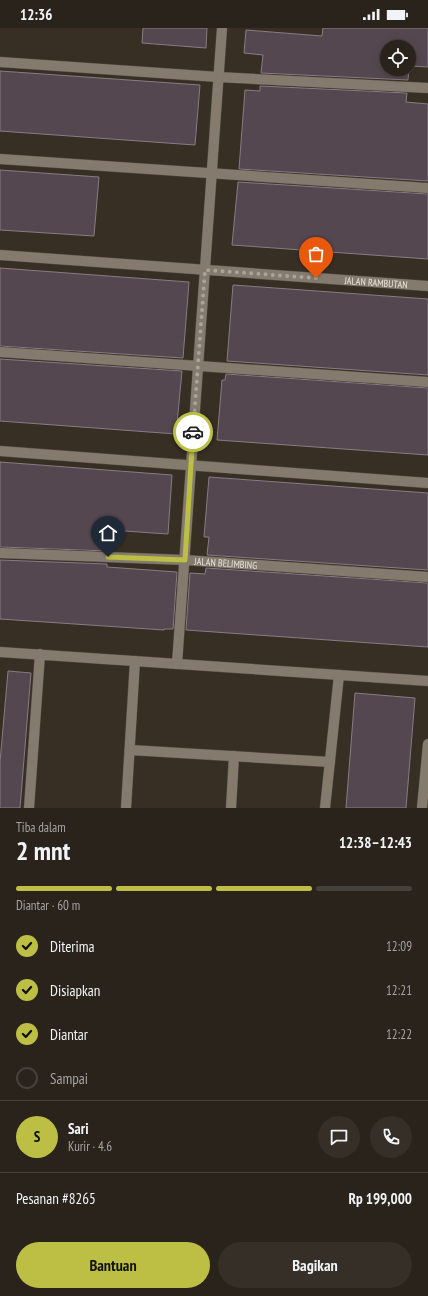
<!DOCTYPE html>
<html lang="id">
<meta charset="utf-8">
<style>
:root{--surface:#2a231b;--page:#362f28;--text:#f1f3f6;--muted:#a5a4a3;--line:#46403a;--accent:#bcbf44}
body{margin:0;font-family:"PT Sans Narrow",sans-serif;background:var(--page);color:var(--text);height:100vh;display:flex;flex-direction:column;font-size:15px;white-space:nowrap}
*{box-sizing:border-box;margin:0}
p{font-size:13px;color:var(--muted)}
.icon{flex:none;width:22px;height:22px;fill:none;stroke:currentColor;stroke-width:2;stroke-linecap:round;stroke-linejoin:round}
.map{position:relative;height:780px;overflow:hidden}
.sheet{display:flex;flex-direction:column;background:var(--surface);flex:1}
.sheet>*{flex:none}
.fabs{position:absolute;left:380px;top:12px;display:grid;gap:8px}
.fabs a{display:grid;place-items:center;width:36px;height:36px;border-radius:50%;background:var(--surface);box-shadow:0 2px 10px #0003,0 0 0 1px var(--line);font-size:20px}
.pin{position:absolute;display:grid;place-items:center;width:34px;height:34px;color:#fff;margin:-41px -17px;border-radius:50% 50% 50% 0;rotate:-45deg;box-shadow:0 0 4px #0007}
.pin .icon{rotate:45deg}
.courier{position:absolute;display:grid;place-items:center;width:40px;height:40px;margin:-20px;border:3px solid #bcbf44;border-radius:50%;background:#fff;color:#222;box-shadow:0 1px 5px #0007}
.overview em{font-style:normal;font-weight:700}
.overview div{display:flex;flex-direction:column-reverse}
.overview{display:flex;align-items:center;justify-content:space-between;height:68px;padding:0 16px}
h1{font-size:26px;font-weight:700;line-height:30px}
.bar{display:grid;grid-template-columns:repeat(4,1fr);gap:6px 4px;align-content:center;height:48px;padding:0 16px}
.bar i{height:5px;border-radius:3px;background:var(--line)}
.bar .active{background:var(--accent)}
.bar p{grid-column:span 4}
.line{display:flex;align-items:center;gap:10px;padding:0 16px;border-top:1px solid var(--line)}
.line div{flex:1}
.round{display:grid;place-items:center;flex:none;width:42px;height:42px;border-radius:21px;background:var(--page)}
ol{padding:0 16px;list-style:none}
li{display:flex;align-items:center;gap:12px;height:44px}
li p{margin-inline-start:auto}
li .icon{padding:4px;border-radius:50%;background:var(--accent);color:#111;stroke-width:4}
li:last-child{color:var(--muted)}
li i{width:22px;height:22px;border:2px solid var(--line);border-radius:50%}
.action{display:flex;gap:8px;margin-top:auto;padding:8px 16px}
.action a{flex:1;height:46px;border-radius:24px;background:var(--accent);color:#111;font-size:16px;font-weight:700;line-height:46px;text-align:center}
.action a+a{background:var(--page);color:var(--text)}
.status{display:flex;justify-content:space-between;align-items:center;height:28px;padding:0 20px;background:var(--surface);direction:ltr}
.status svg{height:11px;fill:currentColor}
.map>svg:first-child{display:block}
.building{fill:#55474f;stroke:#8a7b84}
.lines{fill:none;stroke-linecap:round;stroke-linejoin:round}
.minor-casing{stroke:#534c43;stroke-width:11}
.minor{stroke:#847a6d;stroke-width:10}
.done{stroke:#aaa39b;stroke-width:4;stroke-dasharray:0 7.2}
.route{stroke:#bcbf44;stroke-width:5}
.labels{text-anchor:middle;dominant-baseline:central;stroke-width:3.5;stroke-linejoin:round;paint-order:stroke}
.street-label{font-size:10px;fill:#e8e2db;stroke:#2e251a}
</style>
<div class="status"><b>12:36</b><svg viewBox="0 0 49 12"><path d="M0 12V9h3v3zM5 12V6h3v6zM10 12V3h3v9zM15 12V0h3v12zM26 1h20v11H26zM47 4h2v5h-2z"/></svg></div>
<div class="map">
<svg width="428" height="780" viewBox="0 0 428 780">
<rect width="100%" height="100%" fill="#382f24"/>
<!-- building -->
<g class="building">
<polygon points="143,0 207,0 206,20 142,15"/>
<polygon points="323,0 428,0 428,39 409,38 409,19 387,19 387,41 409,41 408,52 261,45 263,27 244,25 246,2 322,8"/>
<polygon points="0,43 200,57 195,117 0,103"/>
<polygon points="260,58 407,65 406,74 428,76 428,153 239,141 245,62 260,63"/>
<polygon points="0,142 99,149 94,208 0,202"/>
<polygon points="238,154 428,166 428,231 232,217"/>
<polygon points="0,240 189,254 183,330 0,318"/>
<polygon points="233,257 428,271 428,347 227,333"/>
<polygon points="0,331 182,343 176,406 0,393"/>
<polygon points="226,346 428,360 428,427 217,412 222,352 225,352"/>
<polygon points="0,434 172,447 168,506 110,502 108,523 0,519"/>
<polygon points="209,449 428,465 428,542 207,527 209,509 204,509"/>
<polygon points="0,532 107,536 107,539 177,544 173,601 164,601 164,602 0,591"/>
<polygon points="206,540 428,555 428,619 186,602 190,545 205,546"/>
<polygon points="8,643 31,645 20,780 0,780 0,734"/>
<polygon points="355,665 415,670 406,780 346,780"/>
</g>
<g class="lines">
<defs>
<g id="minor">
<polyline points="0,34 218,49 428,60"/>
<polyline points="0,131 428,160"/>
<path id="s1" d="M0 227 428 258"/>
<polyline points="0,324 428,354"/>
<polyline points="0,423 428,455"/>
<path id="s2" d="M0 525 185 532 428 549"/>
<polyline points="0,624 428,653"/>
<polyline points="177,636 222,0"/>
<polyline points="130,722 330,734"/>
<polyline points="29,780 40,626"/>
<polyline points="126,780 135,633"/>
<polyline points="231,780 234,728"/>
<polyline points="325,780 339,647"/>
<polyline points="422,780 428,716"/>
</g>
</defs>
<!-- minor casing -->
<use href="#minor" class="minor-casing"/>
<!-- minor -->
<use href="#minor" class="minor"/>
</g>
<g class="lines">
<!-- done -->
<polyline class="done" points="193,404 205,242 316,250"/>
<!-- route -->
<polyline class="route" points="108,529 185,532 193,404"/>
</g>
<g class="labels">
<!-- street labels -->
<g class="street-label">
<text stroke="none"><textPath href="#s1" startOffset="377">JALAN RAMBUTAN</textPath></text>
<text stroke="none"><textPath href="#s2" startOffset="226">JALAN BELIMBING</textPath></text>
</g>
</g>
</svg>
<div class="fabs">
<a><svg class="icon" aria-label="locate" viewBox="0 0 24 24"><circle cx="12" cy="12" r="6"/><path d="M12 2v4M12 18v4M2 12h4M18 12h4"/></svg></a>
</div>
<div class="pin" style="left:316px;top:250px;background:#ea580c"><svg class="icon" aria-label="bag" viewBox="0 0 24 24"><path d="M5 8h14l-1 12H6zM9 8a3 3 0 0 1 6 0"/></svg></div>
<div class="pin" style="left:108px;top:529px;background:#1f2937"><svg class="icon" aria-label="home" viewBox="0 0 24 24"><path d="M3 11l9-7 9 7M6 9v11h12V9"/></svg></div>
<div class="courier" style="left:193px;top:404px"><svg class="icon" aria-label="car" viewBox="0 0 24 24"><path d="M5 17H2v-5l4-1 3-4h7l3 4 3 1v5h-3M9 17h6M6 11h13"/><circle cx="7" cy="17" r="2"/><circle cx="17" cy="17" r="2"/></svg></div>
</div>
<section class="sheet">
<div class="overview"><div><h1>2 mnt</h1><p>Tiba dalam</p></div><em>12:38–12:43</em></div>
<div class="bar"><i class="active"></i><i class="active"></i><i class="active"></i><i></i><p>Diantar · 60 m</p></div>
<ol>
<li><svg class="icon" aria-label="check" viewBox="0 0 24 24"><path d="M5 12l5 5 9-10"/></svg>Diterima<p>12:09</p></li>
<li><svg class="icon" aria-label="check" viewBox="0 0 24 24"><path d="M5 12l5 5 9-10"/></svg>Disiapkan<p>12:21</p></li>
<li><svg class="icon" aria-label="check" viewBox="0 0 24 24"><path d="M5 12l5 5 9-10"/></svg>Diantar<p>12:22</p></li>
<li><i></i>Sampai</li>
</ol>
<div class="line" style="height:72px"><b class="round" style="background:var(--accent);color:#111">S</b><div><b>Sari</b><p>Kurir · 4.6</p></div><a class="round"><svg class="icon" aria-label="chat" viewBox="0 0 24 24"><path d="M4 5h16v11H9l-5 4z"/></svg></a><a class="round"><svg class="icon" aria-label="phone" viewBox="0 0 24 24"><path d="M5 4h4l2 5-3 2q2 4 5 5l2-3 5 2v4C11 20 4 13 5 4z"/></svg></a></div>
<div class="line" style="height:52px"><div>Pesanan #8265</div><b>Rp 199,000</b></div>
<div class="action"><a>Bantuan</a><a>Bagikan</a></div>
</section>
